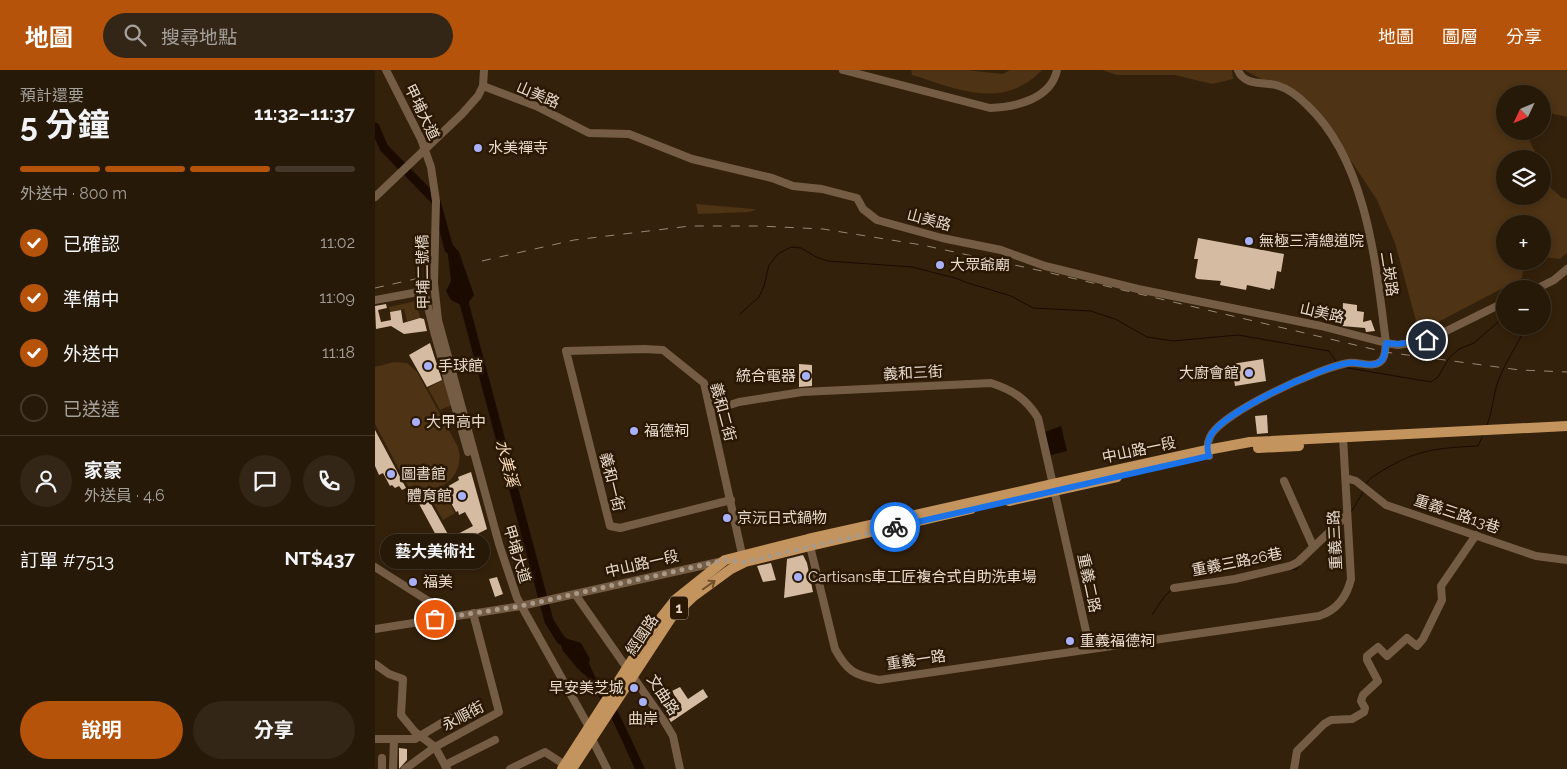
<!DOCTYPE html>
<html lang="zh-TW">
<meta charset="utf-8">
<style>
:root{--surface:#271908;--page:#332616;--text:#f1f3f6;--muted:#a4a09c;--line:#433829;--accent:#b45309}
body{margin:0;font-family:Raleway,"Noto Sans TC",sans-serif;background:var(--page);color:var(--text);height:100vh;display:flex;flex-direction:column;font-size:19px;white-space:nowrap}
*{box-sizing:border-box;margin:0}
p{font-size:16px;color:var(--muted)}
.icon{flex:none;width:28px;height:28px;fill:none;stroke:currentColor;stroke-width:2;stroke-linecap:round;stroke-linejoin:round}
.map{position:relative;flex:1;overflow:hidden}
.details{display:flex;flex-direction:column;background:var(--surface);width:375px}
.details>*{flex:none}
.needle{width:32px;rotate:226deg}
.buttons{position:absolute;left:1121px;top:15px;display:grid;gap:10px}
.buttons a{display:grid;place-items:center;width:55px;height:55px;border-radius:50%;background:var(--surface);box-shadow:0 2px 8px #0003,0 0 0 1px var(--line);font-size:25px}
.pin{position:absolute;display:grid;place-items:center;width:42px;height:42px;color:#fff;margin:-21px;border:2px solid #fff;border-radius:50%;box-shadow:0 1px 5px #0007}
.courier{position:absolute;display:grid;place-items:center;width:50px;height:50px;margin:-25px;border:4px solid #1a73e8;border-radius:50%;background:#fff;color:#222;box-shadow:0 1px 6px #0007}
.bubble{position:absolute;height:35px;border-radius:18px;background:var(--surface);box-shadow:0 2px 8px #0003,0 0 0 1px var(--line);font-size:16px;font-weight:700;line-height:35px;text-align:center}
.head em{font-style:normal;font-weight:700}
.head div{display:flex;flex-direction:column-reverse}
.head{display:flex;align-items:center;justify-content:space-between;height:85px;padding:0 20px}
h1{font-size:32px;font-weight:700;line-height:38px}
.bar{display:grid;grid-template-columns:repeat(4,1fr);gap:8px 5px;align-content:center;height:60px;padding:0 20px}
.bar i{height:6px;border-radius:4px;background:var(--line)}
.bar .active{background:var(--accent)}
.bar p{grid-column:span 4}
.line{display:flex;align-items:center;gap:12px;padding:0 20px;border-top:1px solid var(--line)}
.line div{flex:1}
.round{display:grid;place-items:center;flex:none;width:52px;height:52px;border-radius:26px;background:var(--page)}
ol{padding:0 20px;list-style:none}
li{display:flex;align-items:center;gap:15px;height:55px}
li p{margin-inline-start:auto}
li .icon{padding:5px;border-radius:50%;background:var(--accent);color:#fff;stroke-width:4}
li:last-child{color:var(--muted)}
li i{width:28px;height:28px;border:2px solid var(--line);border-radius:50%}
.button{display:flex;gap:10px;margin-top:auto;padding:10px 20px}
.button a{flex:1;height:58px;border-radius:30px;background:var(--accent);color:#fff;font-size:20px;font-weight:700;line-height:58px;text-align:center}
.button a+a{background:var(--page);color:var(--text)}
header{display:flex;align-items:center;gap:30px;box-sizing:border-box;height:70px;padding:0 25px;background:var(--accent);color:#fff}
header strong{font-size:24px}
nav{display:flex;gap:28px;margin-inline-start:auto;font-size:18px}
.search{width:350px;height:45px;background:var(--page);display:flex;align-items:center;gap:12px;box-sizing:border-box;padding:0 18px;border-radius:28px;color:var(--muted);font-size:19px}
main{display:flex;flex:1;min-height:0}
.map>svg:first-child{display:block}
.green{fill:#4e3314}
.water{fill:#1a0a00}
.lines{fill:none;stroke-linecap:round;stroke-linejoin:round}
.stream{stroke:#1a0a00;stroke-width:1}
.river{stroke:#1a0a00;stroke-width:9}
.building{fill:#d4bba1}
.minor{stroke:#755d45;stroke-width:8}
.major{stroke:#c4945f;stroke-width:10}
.rail{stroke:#968775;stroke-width:1;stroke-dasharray:9 9;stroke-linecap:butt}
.oneway{stroke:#6f502c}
.done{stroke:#a89989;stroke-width:5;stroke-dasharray:0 9}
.route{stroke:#1a73e8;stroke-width:6}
.poi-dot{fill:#a7b1fc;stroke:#2a1803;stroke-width:2}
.labels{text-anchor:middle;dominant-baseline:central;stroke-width:5;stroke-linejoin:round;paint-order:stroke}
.shield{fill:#2a1803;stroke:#aea090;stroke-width:1}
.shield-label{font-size:14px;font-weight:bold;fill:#e7dacd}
.street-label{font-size:15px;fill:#e7dacd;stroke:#2a1803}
.poi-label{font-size:15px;fill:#e7dacd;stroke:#2a1803;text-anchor:start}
.water-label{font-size:16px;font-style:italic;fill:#fadbbb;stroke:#2a1803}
</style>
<header>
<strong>地圖</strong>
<div class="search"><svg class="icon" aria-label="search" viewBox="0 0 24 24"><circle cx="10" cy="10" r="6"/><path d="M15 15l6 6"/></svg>搜尋地點</div>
<nav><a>地圖</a><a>圖層</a><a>分享</a></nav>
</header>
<main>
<section class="details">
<div class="head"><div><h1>5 分鐘</h1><p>預計還要</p></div><em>11:32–11:37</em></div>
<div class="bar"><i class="active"></i><i class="active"></i><i class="active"></i><i></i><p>外送中 · 800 m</p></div>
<ol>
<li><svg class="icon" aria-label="check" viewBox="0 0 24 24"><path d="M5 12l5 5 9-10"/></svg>已確認<p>11:02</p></li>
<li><svg class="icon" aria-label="check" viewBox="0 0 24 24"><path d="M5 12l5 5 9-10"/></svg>準備中<p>11:09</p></li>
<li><svg class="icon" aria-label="check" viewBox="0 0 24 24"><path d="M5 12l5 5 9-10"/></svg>外送中<p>11:18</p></li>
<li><i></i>已送達</li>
</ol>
<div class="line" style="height:90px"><a class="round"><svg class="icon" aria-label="person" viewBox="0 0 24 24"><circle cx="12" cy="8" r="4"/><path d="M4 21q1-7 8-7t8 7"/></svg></a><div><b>家豪</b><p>外送員 · 4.6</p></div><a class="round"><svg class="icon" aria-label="chat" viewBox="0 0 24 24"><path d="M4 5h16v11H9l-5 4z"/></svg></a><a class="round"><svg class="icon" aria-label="phone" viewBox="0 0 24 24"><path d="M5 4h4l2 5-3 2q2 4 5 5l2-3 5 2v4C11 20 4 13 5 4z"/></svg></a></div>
<div class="line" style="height:65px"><div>訂單 #7513</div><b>NT$437</b></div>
<div class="button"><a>說明</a><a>分享</a></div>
</section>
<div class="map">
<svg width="1192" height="699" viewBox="0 0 1192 699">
<rect width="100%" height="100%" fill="#34210b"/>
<!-- green -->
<g class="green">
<path d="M536 0H592L628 4 635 0H667C627 41 583 19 537 5Z"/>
<polygon points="727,0 857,0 858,9 837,14 800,5 742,5"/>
<polygon points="869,0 1192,0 1192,47 1179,44 1168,39 1168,24 1130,24 1130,61 1150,61 1161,84 1141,87 1142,89 1130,89 1130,126 1168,126 1168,111 1186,127 1192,129 1192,183 1185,189 1168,187 1168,154 1130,154 1130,191 1149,191 1147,208 1044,262 1020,173 1002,130 947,47 919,26"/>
<polygon points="321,134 379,139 381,140 373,142 323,144"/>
<polygon points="41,231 45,248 32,251 29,239 15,242 14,237"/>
<path d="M19 292 32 293 42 302 83 377C91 405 65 428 39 415L34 418 0 354V297Z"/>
<polygon points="69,309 77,335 65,340 53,318"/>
<polygon points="69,421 80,443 68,450 56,429"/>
</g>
<!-- water -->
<g class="water">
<polygon points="71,167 84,182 99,225 90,237 76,230 71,221 76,211"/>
<polygon points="686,356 692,381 676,385 670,362"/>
<polygon points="181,561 193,569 206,573 215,589 214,593 225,619 202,598 188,581"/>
</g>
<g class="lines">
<!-- stream -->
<g class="stream">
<polyline points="365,244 384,227 389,216 394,195 403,184 416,177 426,178 441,187 453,191 537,197 580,208 593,213 636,226 658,238 716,241 740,249 772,267 798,271 863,265 954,281 962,293"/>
<polyline points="967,297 1056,312 1063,307 1074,288 1084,279 1099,273 1130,246"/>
<path d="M1112 355C1118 340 1118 323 1124 309 1131 290 1143 275 1151 256"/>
<path d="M990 416C993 408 1001 405 1007 401 1042 379 1064 378 1103 376L1108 365"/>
<polyline points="975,444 988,422"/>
<polyline points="909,501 922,499 927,493"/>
<polyline points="777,545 789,527 796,520"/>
</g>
<!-- river -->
<g class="river">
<polyline points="0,57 9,78 61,131 74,179"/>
<polyline points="87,225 174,551 186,570"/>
<path d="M217 610C235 629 253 674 265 699"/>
</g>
</g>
<!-- building -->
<g class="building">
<polygon points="823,168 909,184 906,202 902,201 899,219 896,218 895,220 872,215 871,220 845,215 846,211 822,209 820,207 823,189 819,189"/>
<polygon points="968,233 982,235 982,241 989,242 988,252 996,250 1000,261 991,262 990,258 967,256"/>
<polygon points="11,234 12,238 3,240 6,252 16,250 15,242 26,240 28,253 45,248 49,249 52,261 29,264 16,256 1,259 0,236"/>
<polygon points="55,273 67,310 52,317 34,285"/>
<polygon points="888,289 891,311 860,316 857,294"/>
<polygon points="424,294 437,295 437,316 424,317"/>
<polygon points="892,345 893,363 882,364 880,346"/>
<polygon points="0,360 31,418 27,420 24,416 20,418 17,415 15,416 8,403 4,405 0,396"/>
<polygon points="96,402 112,459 79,476 81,479 70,482 42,430 51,425 75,468 98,456 90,442 84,445 83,441 81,442 70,422 72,421 70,418 84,410 83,407"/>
<polygon points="428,485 432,493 438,522 409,528 412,489"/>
<polygon points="396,493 401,510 388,512 382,496"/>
<polygon points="122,507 128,524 120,527 114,509"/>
<polygon points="305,617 313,629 328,619 333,627 296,652 289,641 302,630 297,621"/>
<polygon points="24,678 32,679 32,690 24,699"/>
</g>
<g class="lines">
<!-- minor -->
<g class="minor">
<polyline points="11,0 46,69 56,97 61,131 59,213 63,250 124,474 142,528 214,657 217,669 232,699"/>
<path d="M468 0 615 38C641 37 676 29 682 0"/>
<polyline points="108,16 161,36 214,63 254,64 317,89 397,108 418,116 447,119 482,128 488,139 502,150 567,168 626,180 670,196 763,219 946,256 1011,273 1023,275 1053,270 1130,232"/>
<polyline points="0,127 87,44 103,26 108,16 109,0"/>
<polyline points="1161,219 1179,210 1192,199"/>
<polyline points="0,230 49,221 60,265 93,382"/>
<path d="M336 341 364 332 427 322 616 313C637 320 651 328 663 348L715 579"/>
<path d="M834 386C832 380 832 373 835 367 845 343 946 297 973 293 983 291 998 299 1006 291 1011 287 1010 278 1011 273 1001 195 992 91 932 35 924 27 914 19 904 16 891 11 869 17 863 0"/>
<polyline points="971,408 981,411 1011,435 1161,486 1192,490"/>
<polyline points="909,411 938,476"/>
<polyline points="356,430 245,458 235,456 191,281 269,279 288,280 329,313 367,484 369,489"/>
<path d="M435 476 460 579C472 601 479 605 504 610L944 546C962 540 972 526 976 509L968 367"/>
<polyline points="0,497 77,546"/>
<polyline points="799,518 860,509 915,496 923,492 971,446"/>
<polyline points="200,524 289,651 298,666 305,699"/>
<polyline points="0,559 146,536 348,491"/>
<polyline points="0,594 14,604 28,609 26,645 40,662 60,677 72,699"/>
<polyline points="0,669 40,669 75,648"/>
<polyline points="70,695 120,670"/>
<polyline points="7,699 7,688"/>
<polyline points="18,699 19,669"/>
<polyline points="30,699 60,677 124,642 98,543"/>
<polyline points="135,699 170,682 190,695"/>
<polyline points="919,699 922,681 949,654 956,650 977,649 989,642 990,638 986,631 988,625 1003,611 992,590 992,586 1003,577 1012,586 1032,568 1042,576 1048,569 1067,530 1066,516 1101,465"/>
</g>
<!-- major -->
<g class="major">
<polyline points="883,378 924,376"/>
<polyline points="634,431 742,407"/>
<polyline points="187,699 277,559 300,530 350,490 433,469 678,414 832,380 875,372 1192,356"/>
<polyline points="197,699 296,548 319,526 356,499 370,492 435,476 596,439"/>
</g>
<!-- rail -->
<g class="rail">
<polyline points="107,191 199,170 315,156 384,156 448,159 547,175 667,201 1010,282 1145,300 1192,302"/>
<polyline points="0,218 49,207"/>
</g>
</g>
<!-- one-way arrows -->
<defs><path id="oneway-shaft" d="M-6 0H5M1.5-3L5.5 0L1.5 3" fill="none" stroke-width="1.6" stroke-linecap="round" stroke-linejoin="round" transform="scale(1.25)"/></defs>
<use class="oneway" href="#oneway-shaft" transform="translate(334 515) rotate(-35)"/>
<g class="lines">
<!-- done -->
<polyline class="done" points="60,549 146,536 350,490 370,492 520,457"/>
<!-- route -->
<path class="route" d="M520 457 834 386C832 380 832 373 835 367 845 343 946 297 973 293 983 291 998 299 1006 291 1011 287 1010 278 1011 273L1023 274 1052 270"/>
</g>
<!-- markers -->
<g class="poi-dot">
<circle cx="103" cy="78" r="5"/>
<circle cx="874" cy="171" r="5"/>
<circle cx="565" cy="195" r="5"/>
<circle cx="53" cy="296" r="5"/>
<circle cx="874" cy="303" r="5"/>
<circle cx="431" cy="306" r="5"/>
<circle cx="41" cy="352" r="5"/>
<circle cx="259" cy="361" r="5"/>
<circle cx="16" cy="404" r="5"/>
<circle cx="87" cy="426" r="5"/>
<circle cx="352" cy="448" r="5"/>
<circle cx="423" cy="507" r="5"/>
<circle cx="38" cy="512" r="5"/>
<circle cx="695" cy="571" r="5"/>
<circle cx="259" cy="618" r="5"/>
<circle cx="268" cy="632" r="5"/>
</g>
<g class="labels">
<!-- shield labels -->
<rect class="shield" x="295" y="526.5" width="18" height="23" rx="4"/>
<g class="shield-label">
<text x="304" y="538">1</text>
</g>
<!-- street labels -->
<g class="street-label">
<text transform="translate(163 25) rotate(23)">山美路</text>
<text transform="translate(47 42) rotate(64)">甲埔大道</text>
<text transform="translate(554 150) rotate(15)">山美路</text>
<text transform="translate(48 202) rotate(-91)">甲埔二號橋</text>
<text transform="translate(1014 204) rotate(81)">二崁路</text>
<text transform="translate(947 243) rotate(13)">山美路</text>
<text transform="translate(538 303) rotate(-3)">義和三街</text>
<text transform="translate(348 342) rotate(75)">義和二街</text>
<text transform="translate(764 380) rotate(-12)">中山路一段</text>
<text transform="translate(237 412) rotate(76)">義和一街</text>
<text transform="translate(1082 444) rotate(19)">重義三路13巷</text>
<text transform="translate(960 470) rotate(-93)">重義三路</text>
<text transform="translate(142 484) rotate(73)">甲埔大道</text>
<text transform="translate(862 492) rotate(-11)">重義三路26巷</text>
<text transform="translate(267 494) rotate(-13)">中山路一段</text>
<text transform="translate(714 513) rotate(78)">重義二路</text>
<text transform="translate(267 565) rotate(-56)">經國路</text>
<text transform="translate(541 590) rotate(-8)">重義一路</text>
<text transform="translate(288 625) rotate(57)">文曲路</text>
<text transform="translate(88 646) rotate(-28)">永順街</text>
</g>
<!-- poi labels -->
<g class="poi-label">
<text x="113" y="78">水美禪寺</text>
<text x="884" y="171">無極三清總道院</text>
<text x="575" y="195">大眾爺廟</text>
<text x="63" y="296">手球館</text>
<text x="864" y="303" text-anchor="end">大廚會館</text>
<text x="421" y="306" text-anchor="end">統合電器</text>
<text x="51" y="352">大甲高中</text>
<text x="269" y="361">福德祠</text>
<text x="26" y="404">圖書館</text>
<text x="77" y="426" text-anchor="end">體育館</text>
<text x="362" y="448">京沅日式鍋物</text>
<text x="433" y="507">Cartisans車工匠複合式自助洗車場</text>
<text x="48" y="512">福美</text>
<text x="705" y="571">重義福德祠</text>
<text x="249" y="618" text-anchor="end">早安美芝城</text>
<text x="268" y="649" text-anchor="middle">曲岸</text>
</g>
<!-- water labels -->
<g class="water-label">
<text transform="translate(132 393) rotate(75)">水美溪</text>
</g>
</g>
</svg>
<div class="buttons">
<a><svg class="needle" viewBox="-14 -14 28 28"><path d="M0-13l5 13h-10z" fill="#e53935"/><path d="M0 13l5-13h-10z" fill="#a4a09c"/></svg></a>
<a><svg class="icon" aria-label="layers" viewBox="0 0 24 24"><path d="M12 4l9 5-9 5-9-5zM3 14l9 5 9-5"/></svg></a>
<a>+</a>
<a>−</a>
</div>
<div class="pin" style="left:60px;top:549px;background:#ea580c"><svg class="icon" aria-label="bag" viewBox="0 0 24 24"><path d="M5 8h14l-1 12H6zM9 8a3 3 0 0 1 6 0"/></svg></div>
<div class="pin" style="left:1052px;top:270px;background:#1f2937"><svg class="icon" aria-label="home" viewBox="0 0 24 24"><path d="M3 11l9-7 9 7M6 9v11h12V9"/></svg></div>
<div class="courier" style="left:520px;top:457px"><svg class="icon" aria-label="bike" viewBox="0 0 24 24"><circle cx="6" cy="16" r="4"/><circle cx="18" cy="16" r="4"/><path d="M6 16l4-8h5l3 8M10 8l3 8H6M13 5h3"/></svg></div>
<div class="bubble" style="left:5px;top:464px;width:110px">藝大美術社</div>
</div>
</main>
